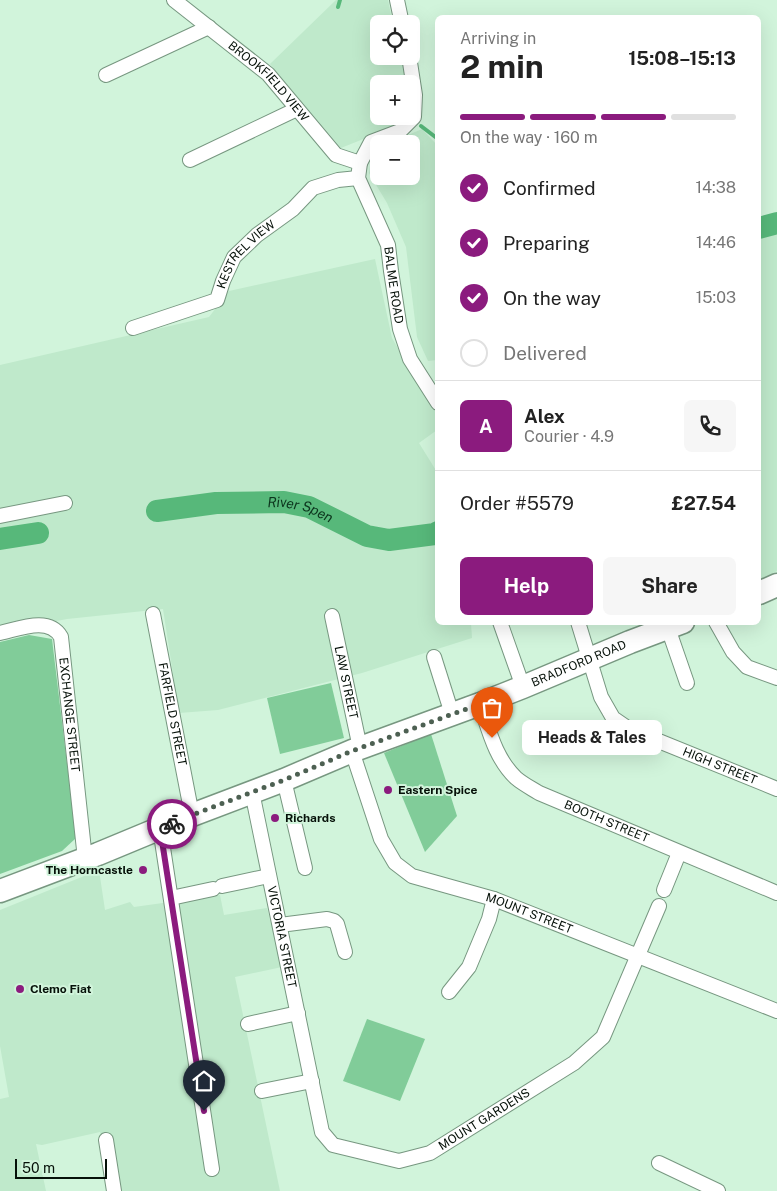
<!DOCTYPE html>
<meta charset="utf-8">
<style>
:root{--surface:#fff;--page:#f6f6f6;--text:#222;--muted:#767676;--line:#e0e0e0;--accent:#8b1b7e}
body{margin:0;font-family:"Public Sans",sans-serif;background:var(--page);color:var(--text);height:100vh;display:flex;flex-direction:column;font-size:19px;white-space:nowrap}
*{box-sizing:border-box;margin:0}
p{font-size:16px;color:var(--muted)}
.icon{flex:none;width:28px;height:28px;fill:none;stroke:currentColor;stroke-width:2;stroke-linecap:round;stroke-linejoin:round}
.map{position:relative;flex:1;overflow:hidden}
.side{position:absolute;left:435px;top:15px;width:326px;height:610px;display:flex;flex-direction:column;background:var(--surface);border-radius:8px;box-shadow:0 5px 20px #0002}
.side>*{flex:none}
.controls{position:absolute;left:370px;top:15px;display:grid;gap:10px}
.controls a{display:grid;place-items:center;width:50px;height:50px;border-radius:8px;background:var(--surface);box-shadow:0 5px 20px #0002;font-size:25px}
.scale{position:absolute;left:15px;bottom:12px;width:92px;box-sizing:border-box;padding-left:5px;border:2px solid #061109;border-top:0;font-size:14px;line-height:18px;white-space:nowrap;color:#061109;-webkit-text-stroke:4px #d1f4db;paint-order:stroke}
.pin{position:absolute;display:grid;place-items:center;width:42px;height:42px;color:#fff;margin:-51px -21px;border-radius:50% 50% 50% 0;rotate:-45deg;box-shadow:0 0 5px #0007}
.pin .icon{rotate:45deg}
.courier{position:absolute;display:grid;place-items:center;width:50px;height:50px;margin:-25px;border:4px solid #8b1b7e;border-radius:50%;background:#fff;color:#222;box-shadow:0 1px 6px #0007}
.bubble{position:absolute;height:35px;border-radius:8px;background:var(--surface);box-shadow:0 5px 20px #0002;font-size:16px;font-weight:700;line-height:35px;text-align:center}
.overview em{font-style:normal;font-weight:700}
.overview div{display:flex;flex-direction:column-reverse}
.overview{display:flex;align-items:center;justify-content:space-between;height:85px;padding:0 25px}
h1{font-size:32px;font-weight:700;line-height:38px}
.bar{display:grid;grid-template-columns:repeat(4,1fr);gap:8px 5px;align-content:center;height:60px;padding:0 25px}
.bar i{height:6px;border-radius:4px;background:var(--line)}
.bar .selected{background:var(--accent)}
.bar p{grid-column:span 4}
.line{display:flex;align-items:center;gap:12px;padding:0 25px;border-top:1px solid var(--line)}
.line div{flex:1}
.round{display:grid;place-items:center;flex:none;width:52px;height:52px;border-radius:8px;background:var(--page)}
ol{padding:0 25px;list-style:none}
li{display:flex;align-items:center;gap:15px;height:55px}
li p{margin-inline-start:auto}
li .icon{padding:5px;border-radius:50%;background:var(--accent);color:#fff;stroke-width:4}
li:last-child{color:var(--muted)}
li i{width:28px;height:28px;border:2px solid var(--line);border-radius:50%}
.action{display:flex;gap:10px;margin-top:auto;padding:10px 25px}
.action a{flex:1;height:58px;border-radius:8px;background:var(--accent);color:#fff;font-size:20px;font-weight:700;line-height:58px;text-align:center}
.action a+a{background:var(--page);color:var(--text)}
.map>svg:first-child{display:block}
.built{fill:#bfe9cb}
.green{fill:#81cc99}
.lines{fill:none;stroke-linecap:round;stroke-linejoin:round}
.stream{stroke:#57b87a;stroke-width:4}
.river{stroke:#57b87a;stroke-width:22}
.minor-casing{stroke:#779780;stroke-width:16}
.primary-casing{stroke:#779780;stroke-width:25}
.minor{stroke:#fff;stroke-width:14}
.primary{stroke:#fff;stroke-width:22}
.done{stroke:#4d6052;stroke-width:5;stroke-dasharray:0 9}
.route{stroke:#8b1b7e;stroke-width:6}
.poi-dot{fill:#8b1b7e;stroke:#d1f4db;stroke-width:2}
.labels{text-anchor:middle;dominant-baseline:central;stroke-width:4;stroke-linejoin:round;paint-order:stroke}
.street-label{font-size:12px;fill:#061109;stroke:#d1f4db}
.poi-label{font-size:12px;font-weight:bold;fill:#061109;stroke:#d1f4db;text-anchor:start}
.water-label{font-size:14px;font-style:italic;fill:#0c351d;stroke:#d1f4db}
</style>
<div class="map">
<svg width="777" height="1191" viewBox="0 0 777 1191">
<rect width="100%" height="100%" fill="#d1f4db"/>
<!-- built -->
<g class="built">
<polygon points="336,0 388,0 393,24 379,24 379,56 401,56 407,84 379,84 379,116 404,116 393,127 341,148 270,64"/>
<polygon points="422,129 437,145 437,360 428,361 417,337 406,247 387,203 369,173 372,155 379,150 379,176 411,176 411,144 387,144"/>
<polygon points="777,234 777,571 759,580 759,239"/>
<polygon points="375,259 392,338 437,415 437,430 419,443 437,472 438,622 471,623 472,638 362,673 218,710 179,713 163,609 67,619 0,632 0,365 209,317 229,291"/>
<polygon points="99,870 105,910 130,902 134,907 220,895 224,915 267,908 282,967 235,977 280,1191 109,1191 100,1132 42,1145 36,1144 46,1191 0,1191 0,1099 9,1097 0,1046 0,910"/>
</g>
<!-- green -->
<g class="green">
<polygon points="29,635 52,639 76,838 62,851 0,874 0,642"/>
<polygon points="331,683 344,738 280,754 267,698"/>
<polygon points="431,734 457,816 425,852 384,753"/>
<polygon points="367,1019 425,1039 400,1101 343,1081"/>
</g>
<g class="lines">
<!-- stream -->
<g class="stream">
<polyline points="338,7 340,0"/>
<polyline points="421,126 438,139"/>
</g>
<!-- river -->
<g class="river">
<polyline points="759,228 777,223"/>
<path id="s1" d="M157 511 216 503 284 502 309 507 367 536 389 540 435 534 438 532"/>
<polyline points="0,539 38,533"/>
</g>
<defs>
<g id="minor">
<path id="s2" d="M174 0 268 74 336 155 360 163"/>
<polyline points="397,0 402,24"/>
<path id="s3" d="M409 56 415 95 414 117 400 131 371 142 360 163 358 178 388 245 391 271 400 329 410 359 438 403"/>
<polyline points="106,75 209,27"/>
<polyline points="190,160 297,109"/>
<path id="s4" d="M133 328 217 300 223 281 234 257 257 235 293 209 313 188 338 180 358 178"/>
<polyline points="0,516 65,503"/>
<path id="s5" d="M153 614 192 815"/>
<path id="s6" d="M332 616 360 748"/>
<polyline points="500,622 523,687"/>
<path id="s7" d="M578 622 601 697 613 718 629 729 777 789"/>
<polyline points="716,622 733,652 747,667 777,678"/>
<polyline points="668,628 687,683"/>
<path id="s8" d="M0 633C19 629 49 616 61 637L85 859"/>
<polyline points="434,657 452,714"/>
<path id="s9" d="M480 704C489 730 495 758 516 778 523 784 531 788 539 793L777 893"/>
<path id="s10" d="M352 751 381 839 395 863 412 876 494 899 777 1011"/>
<polyline points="284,780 305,868"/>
<path id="s11" d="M252 792 322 1132 333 1145 399 1161 430 1153 574 1063 603 1037 659 906"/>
<polyline points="160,828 212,1169"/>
<polyline points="222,886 269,876"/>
<polyline points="664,890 679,853"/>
<polyline points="171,898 213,889"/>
<polyline points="280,925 327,919 334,921 337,924 345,952"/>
<polyline points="449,992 469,967 489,919 494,899"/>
<polyline points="248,1024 298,1013"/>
<polyline points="262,1091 312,1081"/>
<polyline points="106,1140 114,1191"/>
<polyline points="659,1163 718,1191"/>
</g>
<g id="primary">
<polyline points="759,593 777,585"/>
<path id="s12" d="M0 891 98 854 192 815 284 780 352 751 480 704 523 687 630 642 683 622"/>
</g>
</defs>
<!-- minor casing -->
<use href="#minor" class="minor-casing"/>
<!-- primary casing -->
<use href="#primary" class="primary-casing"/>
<!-- minor -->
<use href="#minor" class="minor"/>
<!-- primary -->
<use href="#primary" class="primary"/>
</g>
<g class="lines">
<!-- done -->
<polyline class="done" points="172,824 192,815 284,780 352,751 480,704 492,738"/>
<!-- route -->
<polyline class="route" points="172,824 160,828 204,1111"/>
</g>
<!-- markers -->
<g class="poi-dot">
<circle cx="388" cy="790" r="5"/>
<circle cx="275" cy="818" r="5"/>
<circle cx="143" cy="870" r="5"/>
<circle cx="20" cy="989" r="5"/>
</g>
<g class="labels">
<!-- street labels -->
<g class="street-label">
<text stroke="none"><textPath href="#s2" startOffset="125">BROOKFIELD VIEW</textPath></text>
<text stroke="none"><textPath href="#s4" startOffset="144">KESTREL VIEW</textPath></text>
<text stroke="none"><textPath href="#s3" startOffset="265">BALME ROAD</textPath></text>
<text stroke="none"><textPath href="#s12" startOffset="622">BRADFORD ROAD</textPath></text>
<text stroke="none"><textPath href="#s6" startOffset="68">LAW STREET</textPath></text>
<text stroke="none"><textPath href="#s5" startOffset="102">FARFIELD STREET</textPath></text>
<text stroke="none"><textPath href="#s8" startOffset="144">EXCHANGE STREET</textPath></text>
<text stroke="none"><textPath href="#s7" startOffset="220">HIGH STREET</textPath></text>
<text stroke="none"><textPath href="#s9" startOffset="184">BOOTH STREET</textPath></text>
<text stroke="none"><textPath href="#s10" startOffset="265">MOUNT STREET</textPath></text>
<text stroke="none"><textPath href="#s11" startOffset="148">VICTORIA STREET</textPath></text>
<text stroke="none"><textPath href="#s11" startOffset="528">MOUNT GARDENS</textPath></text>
</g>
<!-- poi labels -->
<g class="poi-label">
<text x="398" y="790">Eastern Spice</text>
<text x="285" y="818">Richards</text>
<text x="133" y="870" text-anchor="end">The Horncastle</text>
<text x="30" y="989">Clemo Fiat</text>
</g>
<!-- water labels -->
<g class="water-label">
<text stroke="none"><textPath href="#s1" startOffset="145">River Spen</textPath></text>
</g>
</g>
</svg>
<div class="controls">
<a><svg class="icon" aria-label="locate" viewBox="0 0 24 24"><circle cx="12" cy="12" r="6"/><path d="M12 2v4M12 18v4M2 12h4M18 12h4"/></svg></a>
<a>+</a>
<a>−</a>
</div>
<div class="scale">50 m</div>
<div class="pin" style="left:492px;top:738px;background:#ea580c"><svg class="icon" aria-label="bag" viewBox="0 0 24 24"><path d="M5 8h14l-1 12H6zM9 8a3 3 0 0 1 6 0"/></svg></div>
<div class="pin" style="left:204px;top:1111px;background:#1f2937"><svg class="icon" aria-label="home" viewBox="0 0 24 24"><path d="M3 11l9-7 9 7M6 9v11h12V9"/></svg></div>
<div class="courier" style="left:172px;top:824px"><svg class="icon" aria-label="bike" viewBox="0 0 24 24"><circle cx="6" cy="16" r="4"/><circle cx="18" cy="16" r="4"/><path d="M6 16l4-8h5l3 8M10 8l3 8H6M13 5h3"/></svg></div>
<div class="bubble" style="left:522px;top:720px;width:140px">Heads &amp; Tales</div>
<section class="side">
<div class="overview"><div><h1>2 min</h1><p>Arriving in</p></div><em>15:08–15:13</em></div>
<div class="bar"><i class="selected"></i><i class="selected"></i><i class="selected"></i><i></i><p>On the way · 160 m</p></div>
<ol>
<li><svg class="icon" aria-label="check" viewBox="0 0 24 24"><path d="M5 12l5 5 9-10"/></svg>Confirmed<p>14:38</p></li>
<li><svg class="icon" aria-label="check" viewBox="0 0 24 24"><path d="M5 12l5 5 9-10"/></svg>Preparing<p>14:46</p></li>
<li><svg class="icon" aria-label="check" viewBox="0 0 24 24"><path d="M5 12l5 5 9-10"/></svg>On the way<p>15:03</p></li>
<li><i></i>Delivered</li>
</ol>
<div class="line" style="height:90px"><b class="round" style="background:var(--accent);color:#fff">A</b><div><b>Alex</b><p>Courier · 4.9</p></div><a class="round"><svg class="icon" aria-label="phone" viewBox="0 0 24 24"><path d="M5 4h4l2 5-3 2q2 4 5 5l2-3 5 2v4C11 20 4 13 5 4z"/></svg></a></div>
<div class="line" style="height:65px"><div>Order #5579</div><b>£27.54</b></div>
<div class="action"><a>Help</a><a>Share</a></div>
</section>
</div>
